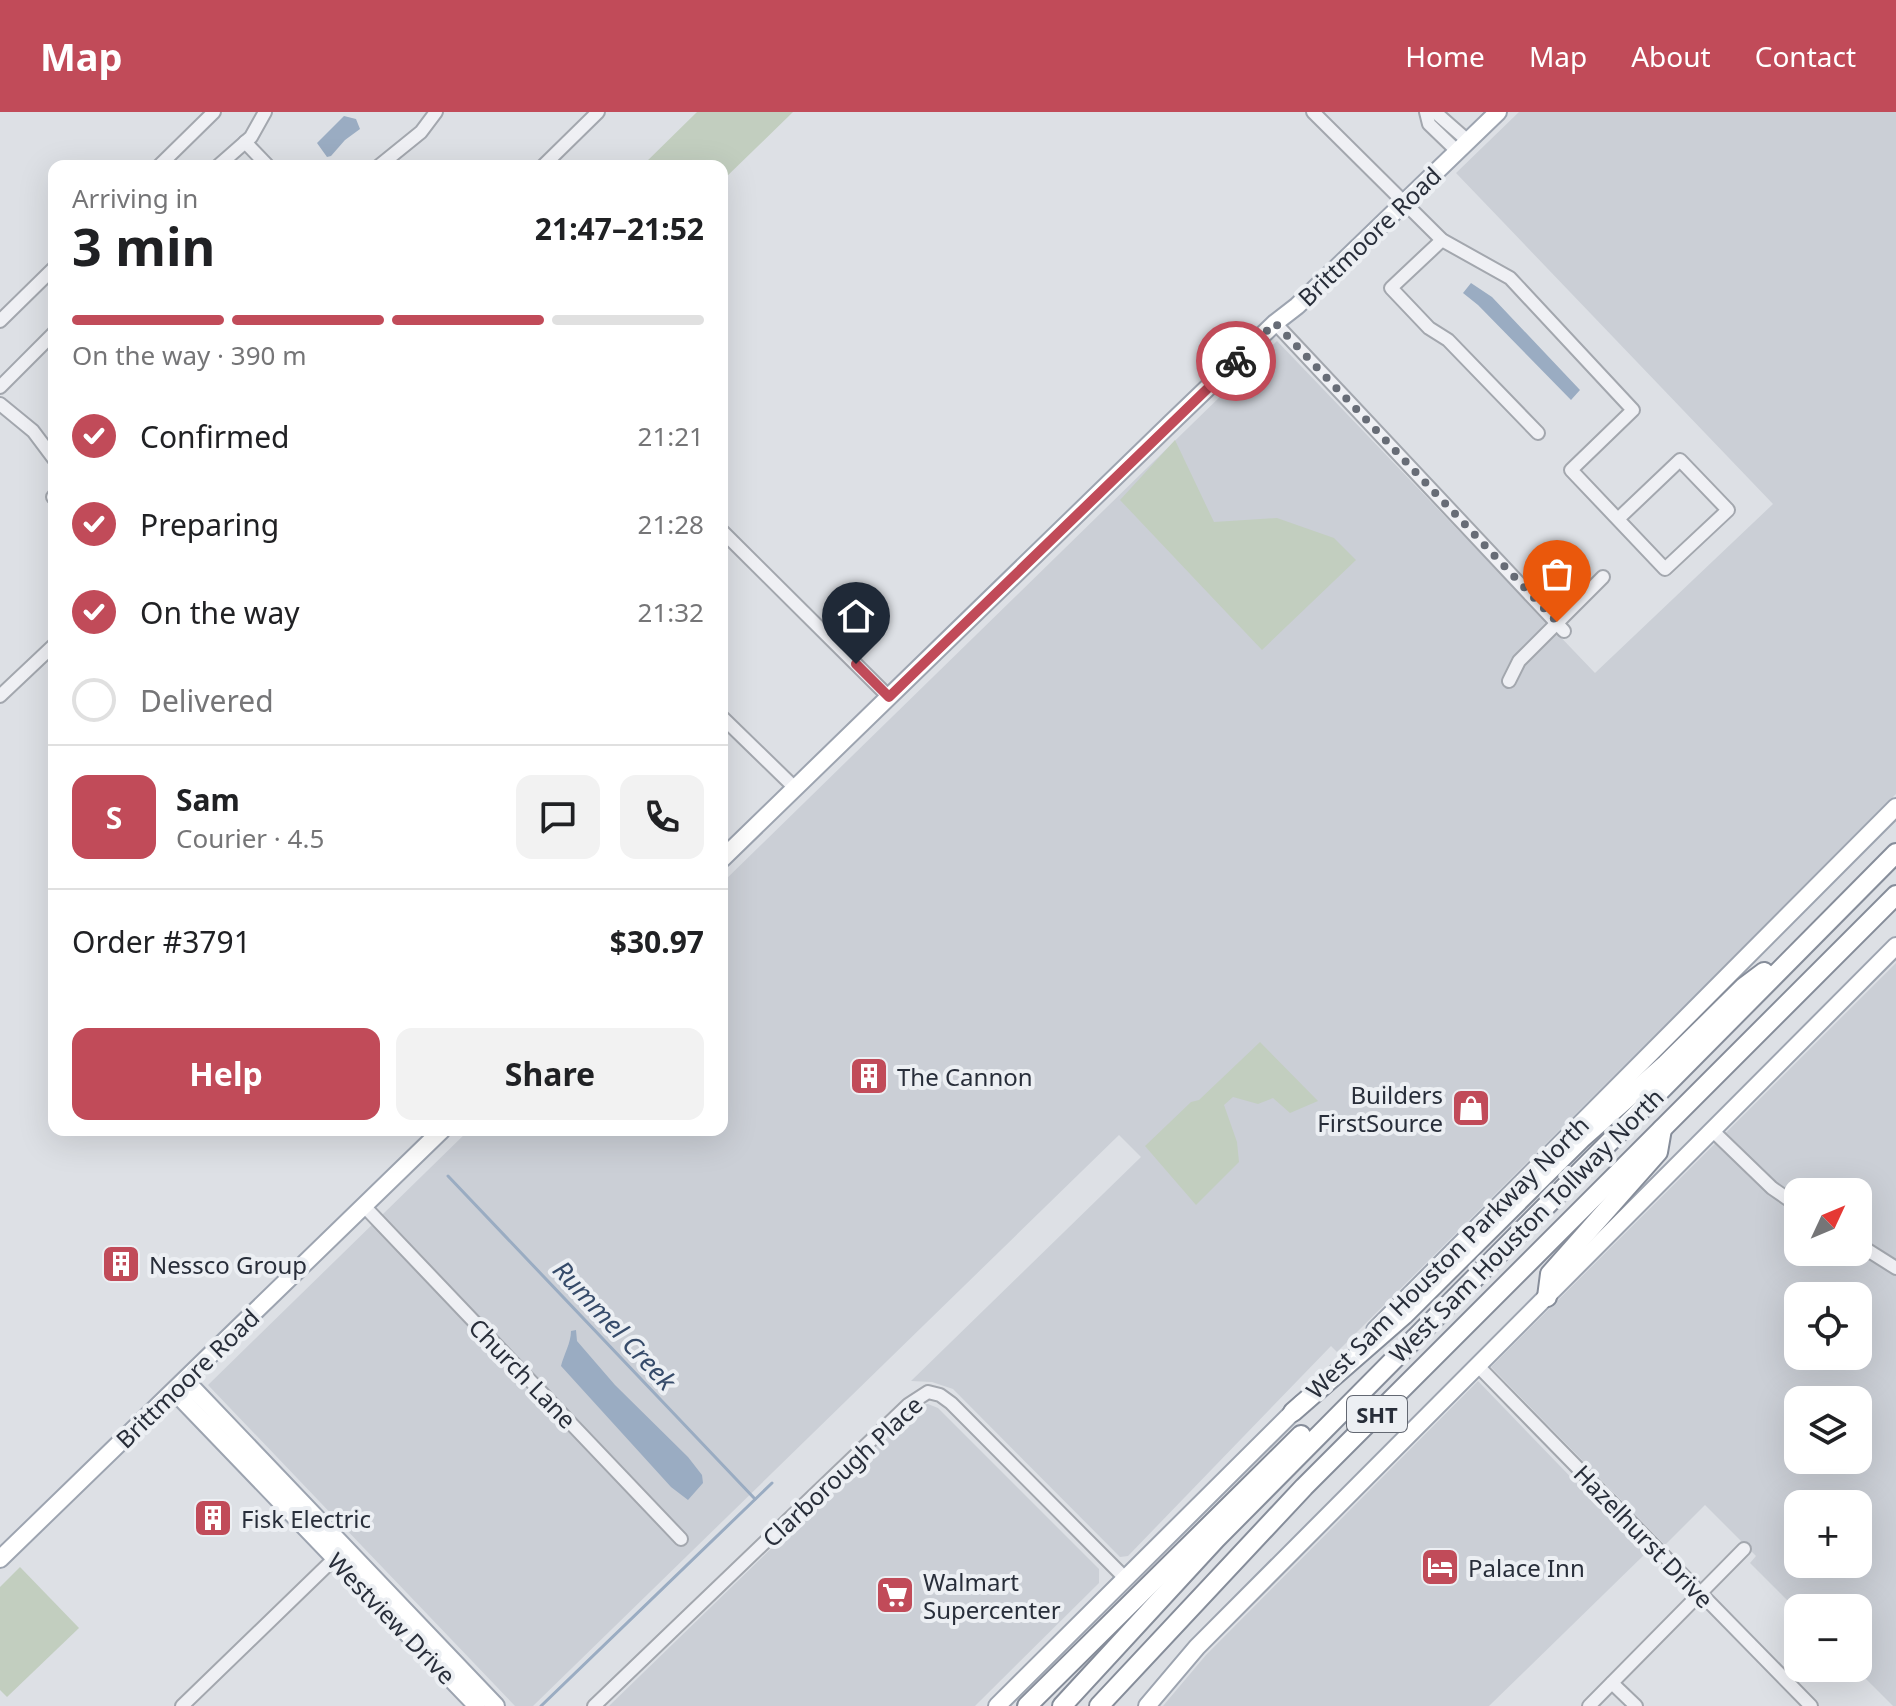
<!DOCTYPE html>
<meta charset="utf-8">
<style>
:root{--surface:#fff;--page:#f2f2f2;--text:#202124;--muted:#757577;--line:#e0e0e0;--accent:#c14b59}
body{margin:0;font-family:"Noto Sans",sans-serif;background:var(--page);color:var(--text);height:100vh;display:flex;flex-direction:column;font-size:30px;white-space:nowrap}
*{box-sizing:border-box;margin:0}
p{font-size:26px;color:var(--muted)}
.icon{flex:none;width:44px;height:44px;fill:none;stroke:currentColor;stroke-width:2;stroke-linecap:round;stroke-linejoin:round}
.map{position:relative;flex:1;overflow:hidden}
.panel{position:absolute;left:48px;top:48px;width:680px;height:976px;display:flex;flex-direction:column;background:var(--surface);border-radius:16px;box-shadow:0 8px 32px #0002}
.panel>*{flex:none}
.needle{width:52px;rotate:46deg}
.tools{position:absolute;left:1784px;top:1066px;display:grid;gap:16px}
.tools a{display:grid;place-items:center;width:88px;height:88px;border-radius:16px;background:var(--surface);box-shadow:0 8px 32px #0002;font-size:40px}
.pin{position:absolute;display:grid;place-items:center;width:68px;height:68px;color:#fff;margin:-82px -34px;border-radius:50% 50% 50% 0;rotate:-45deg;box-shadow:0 0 8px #0007}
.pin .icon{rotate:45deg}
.courier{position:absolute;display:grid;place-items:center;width:80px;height:80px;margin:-40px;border:6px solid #c14b59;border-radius:50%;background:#fff;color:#222;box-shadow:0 2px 10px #0007}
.head em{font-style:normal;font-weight:700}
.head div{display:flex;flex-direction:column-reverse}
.head{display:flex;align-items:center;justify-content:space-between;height:136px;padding:0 24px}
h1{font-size:52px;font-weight:700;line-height:60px}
.bar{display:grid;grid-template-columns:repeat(4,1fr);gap:12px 8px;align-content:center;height:96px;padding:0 24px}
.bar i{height:10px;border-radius:6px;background:var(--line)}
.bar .current{background:var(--accent)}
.bar p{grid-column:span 4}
.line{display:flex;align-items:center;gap:20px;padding:0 24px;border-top:2px solid var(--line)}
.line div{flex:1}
.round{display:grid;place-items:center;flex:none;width:84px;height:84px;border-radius:16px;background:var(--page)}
ol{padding:0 24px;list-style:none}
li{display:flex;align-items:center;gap:24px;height:88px}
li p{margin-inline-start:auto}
li .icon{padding:8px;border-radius:50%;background:var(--accent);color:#fff;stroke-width:4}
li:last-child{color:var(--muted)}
li i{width:44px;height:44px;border:4px solid var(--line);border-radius:50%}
.primary-button{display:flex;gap:16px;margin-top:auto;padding:16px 24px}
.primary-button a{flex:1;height:92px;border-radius:16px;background:var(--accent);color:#fff;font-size:32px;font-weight:700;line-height:92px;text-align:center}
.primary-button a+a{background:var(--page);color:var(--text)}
header{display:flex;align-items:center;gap:48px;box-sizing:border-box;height:112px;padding:0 40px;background:var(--accent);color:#fff}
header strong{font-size:38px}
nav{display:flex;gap:44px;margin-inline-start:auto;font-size:28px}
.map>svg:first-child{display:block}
.built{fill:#cbcfd6;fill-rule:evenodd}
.green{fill:#c2cebf}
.water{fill:#9aacc2}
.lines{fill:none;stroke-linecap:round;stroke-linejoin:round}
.stream{stroke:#9aacc2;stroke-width:3}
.minor-casing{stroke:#a3a7ae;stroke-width:16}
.major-casing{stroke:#9da4b0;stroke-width:20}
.highway-casing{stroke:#868d9a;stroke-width:22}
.minor{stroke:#eff0f4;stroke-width:12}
.major{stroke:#fff;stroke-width:16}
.highway{stroke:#fff;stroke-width:18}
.done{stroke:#676c76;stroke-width:8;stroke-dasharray:0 14.4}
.route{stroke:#c14b59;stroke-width:10}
.labels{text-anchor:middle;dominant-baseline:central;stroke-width:8;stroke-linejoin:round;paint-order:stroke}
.shield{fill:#eceff3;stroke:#636872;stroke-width:2}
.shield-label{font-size:22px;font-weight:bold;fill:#282e3a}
.street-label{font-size:24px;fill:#282e3a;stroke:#eceff3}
.poi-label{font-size:24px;fill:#282e3a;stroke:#eceff3;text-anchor:start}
.water-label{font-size:26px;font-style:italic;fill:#364b6a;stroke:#eceff3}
</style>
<header>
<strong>Map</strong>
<nav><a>Home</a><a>Map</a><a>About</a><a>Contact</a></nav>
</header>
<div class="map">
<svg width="1896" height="1594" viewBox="0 0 1896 1594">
<rect width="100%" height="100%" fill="#dde0e5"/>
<!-- built -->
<g class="built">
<polygon points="1519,0 1896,0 1896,682 1337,1240 1331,1234 1128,1444 1120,1445 953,1277 932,1270 911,1269 1141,1045 1119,1023 533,1594 515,1594 208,1273 469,1018 722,1018 722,771 1277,229 1595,561 1773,392 1456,61"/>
<path d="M1896 851V1594H1893L1855 1556H1858V1496H1798V1499L1750 1451 1756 1444 1705 1393 1665 1433 1491 1255ZM1798 1080H1858V1140H1798ZM1798 1184H1858V1244H1798ZM1798 1288H1858V1348H1798ZM1798 1392H1858V1452H1798Z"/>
<polygon points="1478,1269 1645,1442 1489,1594 1163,1594 1206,1543"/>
<polygon points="928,1292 938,1296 1099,1457 1099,1471 975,1594 609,1594 919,1293"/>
</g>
<!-- green -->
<g class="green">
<polygon points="697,0 793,0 722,69 722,54 642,54"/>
<polygon points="1175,328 1214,410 1277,406 1334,426 1356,448 1262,538 1120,388"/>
<polygon points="1260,930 1318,989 1290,1001 1273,986 1258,992 1233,985 1224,993 1237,1030 1239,1050 1196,1093 1145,1034 1191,990 1199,988"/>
<polygon points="20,1455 79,1516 7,1585 0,1578 0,1475"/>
</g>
<!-- water -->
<g class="water">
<polygon points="344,4 356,7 360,17 345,28 331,44 327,45 317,31"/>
<polygon points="1471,171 1492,185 1580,278 1571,288 1478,193 1463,181"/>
<path d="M576 1218 577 1229 615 1273 688 1345 702 1363 703 1371 688 1388 671 1375 561 1254C564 1242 571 1231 571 1219Z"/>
</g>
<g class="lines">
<!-- stream -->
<g class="stream">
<polyline points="448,1064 755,1387"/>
<polyline points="541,1594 772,1371"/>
</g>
<defs>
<g id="minor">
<polyline points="1313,0 1442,128 1510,166 1633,298 1571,358 1665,457 1728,398 1680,348 1618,407"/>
<polyline points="1426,0 1429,12 1457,39"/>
<polyline points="1435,0 1468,29"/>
<polyline points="245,30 268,54"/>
<polyline points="159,54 214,0"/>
<polyline points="218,54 251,25 265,0"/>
<polyline points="379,54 421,20 436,0"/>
<polyline points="543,54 598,0"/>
<polyline points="1442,128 1391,176 1429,216 1448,228 1538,321"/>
<polyline points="0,209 54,156"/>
<polyline points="1275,211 1564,519"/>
<polyline points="0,275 54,221"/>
<polyline points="0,292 33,319 54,347"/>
<polyline points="53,385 54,384"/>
<polyline points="722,419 889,585"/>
<polyline points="1509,569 1519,549 1603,465"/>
<polyline points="0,584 54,533"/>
<polyline points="722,605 795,676"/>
<polyline points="1713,1019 1772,1076 1798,1094"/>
<polyline points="364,1094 681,1427"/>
<polyline points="1858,1132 1896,1156"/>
<polyline points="1478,1254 1811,1594"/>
<polyline points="1612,1571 1636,1594"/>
<polyline points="182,1594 340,1441"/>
<polyline points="594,1594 908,1293 928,1280 940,1283 951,1291 1126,1467"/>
<polyline points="1589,1594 1744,1437"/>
</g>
<g id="major">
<polyline points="722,747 1173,309 1275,211 1297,194 1498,0"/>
<polyline points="1375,1218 1896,695"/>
<polyline points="185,1268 496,1594"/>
<polyline points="174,1279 477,1594"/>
<polyline points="0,1447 442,1018"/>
<polyline points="997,1594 1302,1291"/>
<polyline points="1147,1594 1197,1535 1896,834"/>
</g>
<g id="highway">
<polyline points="1547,1185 1550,1162 1658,1040 1662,1017"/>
<polyline points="1293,1300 1404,1203 1581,1027 1666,952 1744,875 1764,860"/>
<polyline points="1027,1594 1301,1323"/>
<polyline points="1062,1594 1216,1427 1896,741"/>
<polyline points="1099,1594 1304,1375 1896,783"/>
</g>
</defs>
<!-- minor casing -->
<use href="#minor" class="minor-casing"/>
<!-- major casing -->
<use href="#major" class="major-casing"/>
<!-- highway casing -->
<use href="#highway" class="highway-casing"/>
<!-- minor -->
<use href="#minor" class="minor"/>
<!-- major -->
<use href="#major" class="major"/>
<!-- highway -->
<use href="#highway" class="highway"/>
</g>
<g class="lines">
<!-- done -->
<polyline class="done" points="1236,249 1275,211 1557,510"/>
<!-- route -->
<polyline class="route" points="856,552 889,585 1236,249"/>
</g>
<!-- icons -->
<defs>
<symbol id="building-square" viewBox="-11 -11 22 22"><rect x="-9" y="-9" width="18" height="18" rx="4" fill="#c14b59" stroke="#eceff3"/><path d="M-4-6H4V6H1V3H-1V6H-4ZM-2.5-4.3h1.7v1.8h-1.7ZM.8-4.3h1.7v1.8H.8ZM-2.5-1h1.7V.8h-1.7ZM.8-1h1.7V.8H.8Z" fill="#fff"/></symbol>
<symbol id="shop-square" viewBox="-11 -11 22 22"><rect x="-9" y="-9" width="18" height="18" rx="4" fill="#c14b59" stroke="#eceff3"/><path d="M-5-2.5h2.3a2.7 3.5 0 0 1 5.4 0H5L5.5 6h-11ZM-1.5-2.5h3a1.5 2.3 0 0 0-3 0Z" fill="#fff"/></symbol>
<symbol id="hotel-square" viewBox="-11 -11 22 22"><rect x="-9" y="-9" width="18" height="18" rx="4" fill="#c14b59" stroke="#eceff3"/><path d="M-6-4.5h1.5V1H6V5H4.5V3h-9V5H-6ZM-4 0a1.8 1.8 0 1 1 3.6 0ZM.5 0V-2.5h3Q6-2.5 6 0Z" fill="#fff"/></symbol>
<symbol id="supermarket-square" viewBox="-11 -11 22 22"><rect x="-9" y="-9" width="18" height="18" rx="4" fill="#c14b59" stroke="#eceff3"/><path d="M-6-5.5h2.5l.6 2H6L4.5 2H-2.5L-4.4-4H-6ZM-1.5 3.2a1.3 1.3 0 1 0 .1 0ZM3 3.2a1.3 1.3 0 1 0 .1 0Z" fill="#fff"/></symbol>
</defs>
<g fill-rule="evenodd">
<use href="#building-square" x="847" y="942" width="44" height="44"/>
<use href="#shop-square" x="1449" y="974" width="44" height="44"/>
<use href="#building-square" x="99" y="1130" width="44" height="44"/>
<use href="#building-square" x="191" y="1384" width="44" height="44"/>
<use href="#hotel-square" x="1418" y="1433" width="44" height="44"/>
<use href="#supermarket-square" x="873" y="1461" width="44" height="44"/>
</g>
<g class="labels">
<!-- shield labels -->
<rect class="shield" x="1347" y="1284" width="60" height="36" rx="6"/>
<g class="shield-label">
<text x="1377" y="1302">SHT</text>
</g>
<!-- street labels -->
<g class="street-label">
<text transform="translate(1369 124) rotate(-44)">Brittmoore Road</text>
<text transform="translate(1526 1113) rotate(-45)">West Sam Houston Tollway North</text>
<text transform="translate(1447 1145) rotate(-45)">West Sam Houston Parkway North</text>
<text transform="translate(523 1261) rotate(46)">Church Lane</text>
<text transform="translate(187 1266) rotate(-44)">Brittmoore Road</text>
<text transform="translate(842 1359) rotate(-43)">Clarborough Place</text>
<text transform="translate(1644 1424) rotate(46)">Hazelhurst Drive</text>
<text transform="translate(392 1506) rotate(46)">Westview Drive</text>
</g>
<!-- poi labels -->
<g class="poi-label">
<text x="897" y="964">The Cannon</text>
<text x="1443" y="982" text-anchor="end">Builders<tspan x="1443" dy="28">FirstSource</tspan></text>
<text x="149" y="1152">Nessco Group</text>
<text x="241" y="1406">Fisk Electric</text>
<text x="1468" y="1455">Palace Inn</text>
<text x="923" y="1469">Walmart<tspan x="923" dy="28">Supercenter</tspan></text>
</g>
<!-- water labels -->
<g class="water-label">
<text transform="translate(615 1213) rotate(47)">Rummel Creek</text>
</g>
</g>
</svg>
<div class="tools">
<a><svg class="needle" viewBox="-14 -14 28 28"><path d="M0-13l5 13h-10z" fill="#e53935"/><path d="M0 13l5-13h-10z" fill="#757577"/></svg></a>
<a><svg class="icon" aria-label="locate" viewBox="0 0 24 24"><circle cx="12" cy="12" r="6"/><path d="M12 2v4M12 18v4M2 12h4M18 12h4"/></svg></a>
<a><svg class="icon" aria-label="layers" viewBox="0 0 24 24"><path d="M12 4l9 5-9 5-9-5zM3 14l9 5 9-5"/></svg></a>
<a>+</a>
<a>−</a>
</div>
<div class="pin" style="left:1557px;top:510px;background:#ea580c"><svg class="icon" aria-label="bag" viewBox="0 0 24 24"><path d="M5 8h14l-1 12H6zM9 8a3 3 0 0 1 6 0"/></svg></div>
<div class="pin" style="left:856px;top:552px;background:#1f2937"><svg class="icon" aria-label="home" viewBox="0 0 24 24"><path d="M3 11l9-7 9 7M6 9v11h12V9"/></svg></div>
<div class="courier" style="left:1236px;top:249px"><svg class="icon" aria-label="bike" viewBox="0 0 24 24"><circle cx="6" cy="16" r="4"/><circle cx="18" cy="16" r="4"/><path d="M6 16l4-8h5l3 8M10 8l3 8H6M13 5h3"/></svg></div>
<section class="panel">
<div class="head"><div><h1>3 min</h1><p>Arriving in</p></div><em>21:47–21:52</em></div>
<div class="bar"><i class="current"></i><i class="current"></i><i class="current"></i><i></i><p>On the way · 390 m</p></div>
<ol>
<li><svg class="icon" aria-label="check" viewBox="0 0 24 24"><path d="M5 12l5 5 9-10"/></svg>Confirmed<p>21:21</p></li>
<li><svg class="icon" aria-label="check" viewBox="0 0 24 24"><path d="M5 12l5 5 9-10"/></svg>Preparing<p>21:28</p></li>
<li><svg class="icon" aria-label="check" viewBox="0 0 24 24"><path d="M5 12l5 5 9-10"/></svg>On the way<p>21:32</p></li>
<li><i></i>Delivered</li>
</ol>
<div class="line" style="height:144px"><b class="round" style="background:var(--accent);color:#fff">S</b><div><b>Sam</b><p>Courier · 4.5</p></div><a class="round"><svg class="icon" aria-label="chat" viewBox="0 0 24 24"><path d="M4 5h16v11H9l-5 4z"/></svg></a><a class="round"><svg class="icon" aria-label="phone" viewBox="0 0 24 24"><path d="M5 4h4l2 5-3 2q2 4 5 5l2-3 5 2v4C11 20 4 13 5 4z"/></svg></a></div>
<div class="line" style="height:104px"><div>Order #3791</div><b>$30.97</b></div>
<div class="primary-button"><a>Help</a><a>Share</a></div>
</section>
</div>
